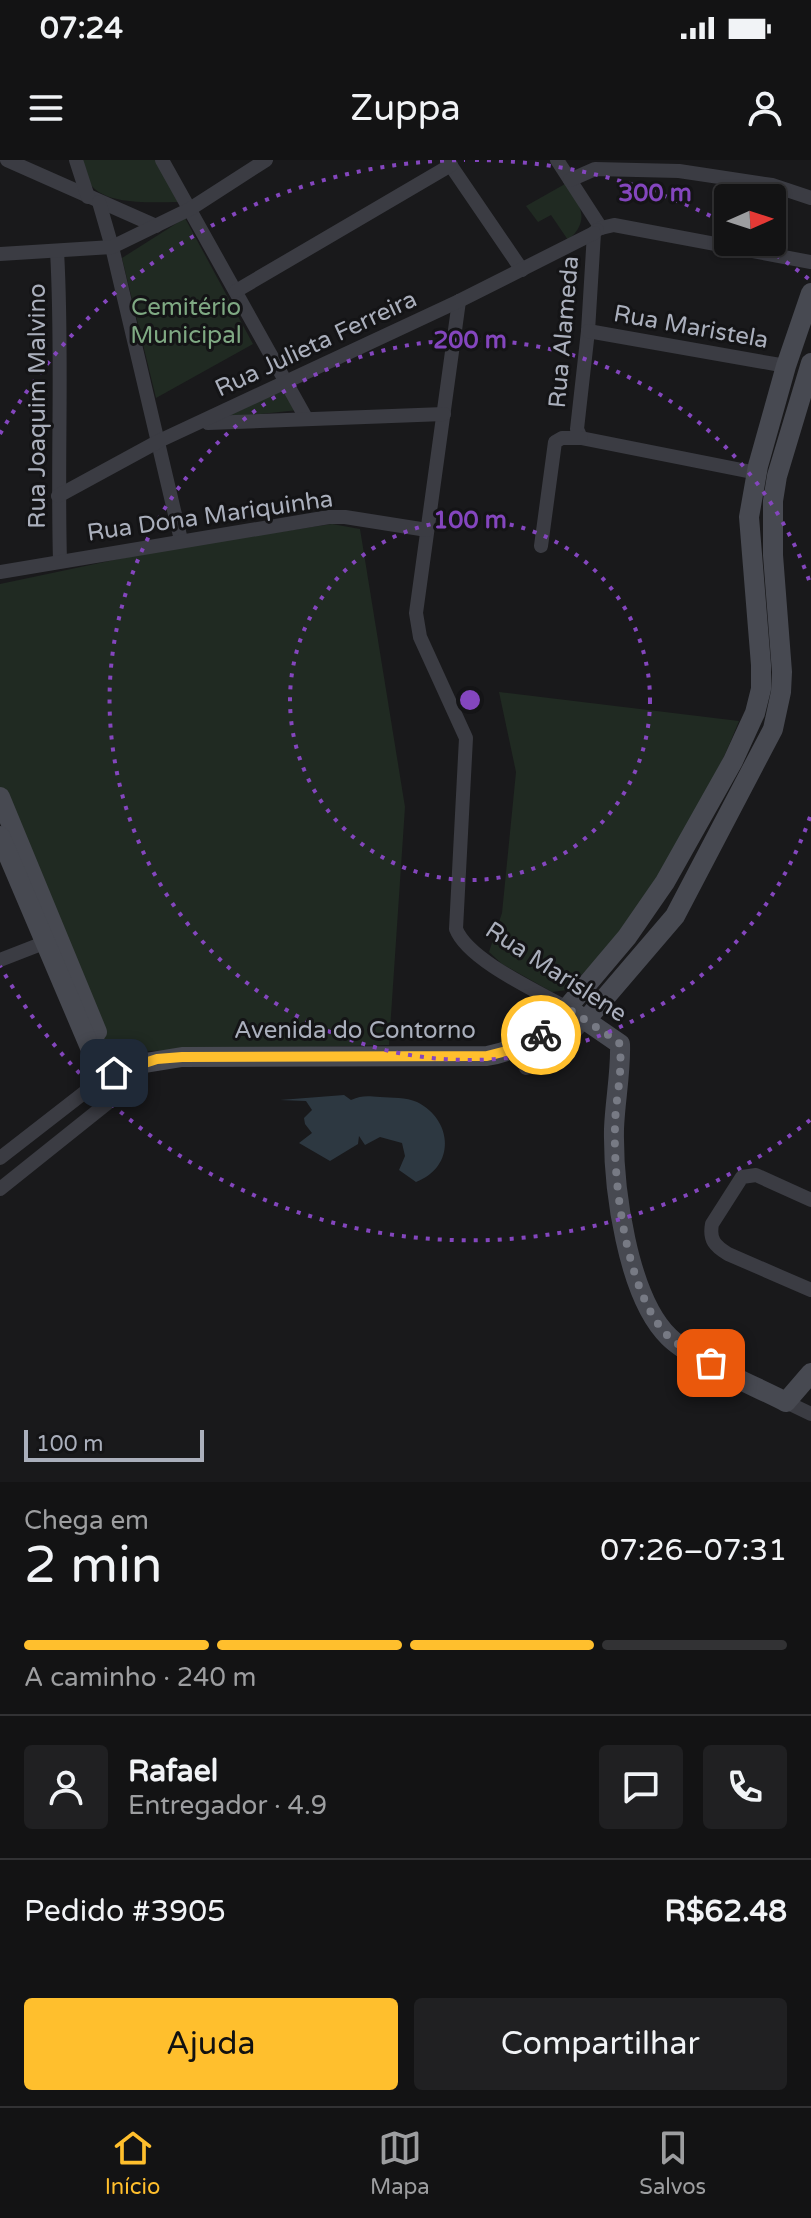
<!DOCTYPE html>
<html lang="pt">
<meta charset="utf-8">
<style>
:root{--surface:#131314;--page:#202022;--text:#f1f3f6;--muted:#9d9ea0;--line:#323234;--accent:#ffbf2d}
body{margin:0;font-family:"Varela Round",sans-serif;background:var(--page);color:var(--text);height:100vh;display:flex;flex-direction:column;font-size:30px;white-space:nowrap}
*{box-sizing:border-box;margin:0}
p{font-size:26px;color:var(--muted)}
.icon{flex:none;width:44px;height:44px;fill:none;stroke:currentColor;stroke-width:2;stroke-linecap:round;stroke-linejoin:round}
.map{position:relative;height:1322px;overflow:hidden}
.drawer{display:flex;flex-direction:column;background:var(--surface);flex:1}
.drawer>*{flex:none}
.needle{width:52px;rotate:87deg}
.controls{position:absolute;left:714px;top:24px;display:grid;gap:16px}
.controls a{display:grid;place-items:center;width:72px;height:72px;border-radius:8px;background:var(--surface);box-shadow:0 2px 6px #0004,0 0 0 2px var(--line);font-size:40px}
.scale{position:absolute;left:24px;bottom:20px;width:180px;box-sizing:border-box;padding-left:8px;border:4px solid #aaafbc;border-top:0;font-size:22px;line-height:28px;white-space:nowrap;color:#aaafbc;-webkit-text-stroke:6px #141416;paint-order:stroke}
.pin{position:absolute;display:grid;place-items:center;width:68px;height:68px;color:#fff;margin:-34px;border-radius:16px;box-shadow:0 4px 12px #0006}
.courier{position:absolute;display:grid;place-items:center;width:80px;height:80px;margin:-40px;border:6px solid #ffbf2d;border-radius:50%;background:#fff;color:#222;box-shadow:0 2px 10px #0007}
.headline em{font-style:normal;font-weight:600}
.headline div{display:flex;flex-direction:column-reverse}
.headline{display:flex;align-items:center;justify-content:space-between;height:136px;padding:0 24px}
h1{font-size:52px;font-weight:600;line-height:60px}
.bar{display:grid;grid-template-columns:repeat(4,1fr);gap:12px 8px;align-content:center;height:96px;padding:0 24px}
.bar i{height:10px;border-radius:6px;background:var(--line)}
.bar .on{background:var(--accent)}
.bar p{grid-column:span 4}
.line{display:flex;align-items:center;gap:20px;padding:0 24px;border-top:2px solid var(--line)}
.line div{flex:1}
.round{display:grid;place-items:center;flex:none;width:84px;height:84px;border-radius:8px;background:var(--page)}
.cta{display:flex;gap:16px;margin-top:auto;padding:16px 24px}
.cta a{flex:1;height:92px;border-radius:8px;background:var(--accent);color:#111;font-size:32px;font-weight:600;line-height:92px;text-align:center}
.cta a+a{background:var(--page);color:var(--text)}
.status{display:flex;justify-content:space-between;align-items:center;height:56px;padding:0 40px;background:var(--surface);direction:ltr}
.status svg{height:22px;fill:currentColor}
header{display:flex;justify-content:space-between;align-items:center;height:104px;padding:0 24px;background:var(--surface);font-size:36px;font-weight:600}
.dock{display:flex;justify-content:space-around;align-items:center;height:112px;border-top:2px solid var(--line);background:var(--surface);font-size:22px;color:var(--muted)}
.dock a{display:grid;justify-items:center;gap:4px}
.dock .on{color:var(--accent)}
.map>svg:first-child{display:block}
.green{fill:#202a22}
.water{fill:#2d3841}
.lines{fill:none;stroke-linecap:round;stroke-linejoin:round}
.street{stroke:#3b3c43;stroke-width:14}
.secondary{stroke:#474951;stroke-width:20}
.done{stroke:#777a84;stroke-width:8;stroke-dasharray:0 14.4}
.route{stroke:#ffbf2d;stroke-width:10}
.ring{fill:none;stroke:#8446be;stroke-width:4;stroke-dasharray:4 8}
.labels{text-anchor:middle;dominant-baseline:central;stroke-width:6;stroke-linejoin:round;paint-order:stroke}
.park-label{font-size:24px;fill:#7fa983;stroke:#141416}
.street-label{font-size:24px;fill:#aaafbc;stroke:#141416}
.centre{fill:#8446be;stroke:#141416;stroke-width:4}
.ring-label{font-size:24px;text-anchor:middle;font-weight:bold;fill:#8446be;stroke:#141416;stroke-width:6;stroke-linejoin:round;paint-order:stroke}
</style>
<div class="status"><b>07:24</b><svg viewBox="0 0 49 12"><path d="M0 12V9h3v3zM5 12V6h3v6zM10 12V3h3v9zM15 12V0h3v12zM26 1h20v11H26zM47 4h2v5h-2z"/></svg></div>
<header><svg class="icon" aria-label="menu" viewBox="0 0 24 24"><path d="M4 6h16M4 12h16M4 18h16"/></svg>Zuppa<svg class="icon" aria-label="person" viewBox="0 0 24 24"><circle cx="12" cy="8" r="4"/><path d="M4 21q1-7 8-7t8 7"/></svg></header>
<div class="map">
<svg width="811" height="1322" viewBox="0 0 811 1322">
<rect width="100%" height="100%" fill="#19191b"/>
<!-- green -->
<g class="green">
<path d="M83 0H155L179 42C155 42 107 46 91 25 86 19 85 8 83 0Z"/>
<path d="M565 24C581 44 591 61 568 80L551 55 538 62 526 46Z"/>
<polygon points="185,58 253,184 156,238 122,98"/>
<polygon points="282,230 298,250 224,258"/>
<polygon points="332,364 360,369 405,647 389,885 149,891 112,906 0,627 0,424 166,389"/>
<path d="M499 532 739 561C708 639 666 715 613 781 599 798 582 814 567 830L552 832 502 804 489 792 502 753 516 612Z"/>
</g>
<!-- water -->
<path class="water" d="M344 935 351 940C362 935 368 936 380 937 392 938 406 937 417 942 453 960 456 1007 416 1022L399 1010 405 996 402 983 380 977 365 985 359 976 358 984 330 1001 299 983 312 973 305 964 304 958 312 950 306 941 280 940Z"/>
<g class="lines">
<!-- street -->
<g class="street">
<polyline points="7,0 156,66"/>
<polyline points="76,0 88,37"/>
<polyline points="162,0 306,258"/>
<polyline points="447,0 522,110"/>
<polyline points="557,0 601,68"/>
<polyline points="570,20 595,9 679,11 772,25 811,38"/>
<polyline points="99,42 112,87 181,380"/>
<polyline points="601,68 614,65 811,102"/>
<polyline points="597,70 594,73 588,171 577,269 581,278 757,313"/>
<path d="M57 91C63 194 57 297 60 401"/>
<polyline points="0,94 112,87 190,49 266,0"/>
<polyline points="236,131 451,5"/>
<path d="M459 141 416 453 420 477 466 578 456 769C468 800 537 831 567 848"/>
<polyline points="588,171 786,206"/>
<polyline points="208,263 444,254"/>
<polyline points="58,336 159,281 459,141 594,73"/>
<polyline points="541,386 555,282 562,278 581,278"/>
<polyline points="0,412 329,357 345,357 427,370"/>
<polyline points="0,800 54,779"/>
<polyline points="526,908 562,885 586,860"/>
<polyline points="0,998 103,918"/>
<polyline points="0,1029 115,937"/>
<path d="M811 1040 756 1015 742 1017 712 1064C709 1080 715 1086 728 1094L811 1130"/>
<polyline points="786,1242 811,1254"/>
</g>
<!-- secondary -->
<g class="secondary">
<polyline points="0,637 97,872"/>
<path d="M0 676 103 918 139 904 182 897 487 896C515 891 534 880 556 861L627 777 665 722 733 601 755 553 761 529V505L749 357 758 306 786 206 811 133"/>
<path d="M575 853 620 884C621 912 615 941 614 969 613 1026 627 1136 669 1177 694 1201 753 1225 786 1242L811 1213"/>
<polyline points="586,860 675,756 773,569 781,532 782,512 773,395 773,341 777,316 811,203"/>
</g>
</g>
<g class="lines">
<!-- done -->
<path class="done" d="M541 875 567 848 619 882C624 909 615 940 615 967 613 1024 627 1136 669 1177 681 1188 697 1195 711 1203"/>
<!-- route -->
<polyline class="route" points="114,913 157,899 182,897 487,896 522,887 541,875"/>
</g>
<!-- distance rings -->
<g class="ring">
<circle cx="470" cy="540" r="180"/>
<path d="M810 657A360 360 0 1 1 810 423"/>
<path d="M810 960A540 540 0 0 1 0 806M0 274A540 540 0 0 1 465 0M475 0A540 540 0 0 1 728 65M756 82A540 540 0 0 1 810 120"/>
</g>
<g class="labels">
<!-- park labels -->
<g class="park-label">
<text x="186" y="147">Cemitério<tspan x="186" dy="28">Municipal</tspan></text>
</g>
<!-- street labels -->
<g class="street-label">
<text transform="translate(691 167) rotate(10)">Rua Maristela</text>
<text transform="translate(564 172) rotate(-85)">Rua Alameda</text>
<text transform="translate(316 184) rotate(-25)">Rua Julieta Ferreira</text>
<text transform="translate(37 246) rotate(-90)">Rua Joaquim Malvino</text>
<text transform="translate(210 356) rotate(-8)">Rua Dona Mariquinha</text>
<text transform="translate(556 812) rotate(33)">Rua Marislene</text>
<text x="355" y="870">Avenida do Contorno</text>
</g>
</g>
<circle cx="470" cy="540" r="12" class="centre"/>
<g class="ring-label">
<text x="655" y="41">300 m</text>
<text x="470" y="188">200 m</text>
<text x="470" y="368">100 m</text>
</g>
</svg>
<div class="controls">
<a><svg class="needle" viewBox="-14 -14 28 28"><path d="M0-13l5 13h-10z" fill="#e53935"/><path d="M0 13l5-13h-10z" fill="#9d9ea0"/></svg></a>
</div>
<div class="scale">100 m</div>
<div class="pin" style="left:711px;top:1203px;background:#ea580c"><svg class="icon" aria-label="bag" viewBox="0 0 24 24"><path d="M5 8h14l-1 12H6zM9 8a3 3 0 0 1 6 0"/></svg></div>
<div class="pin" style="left:114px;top:913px;background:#1f2937"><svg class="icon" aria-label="home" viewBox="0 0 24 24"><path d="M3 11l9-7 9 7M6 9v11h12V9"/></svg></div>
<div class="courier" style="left:541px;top:875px"><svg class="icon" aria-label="bike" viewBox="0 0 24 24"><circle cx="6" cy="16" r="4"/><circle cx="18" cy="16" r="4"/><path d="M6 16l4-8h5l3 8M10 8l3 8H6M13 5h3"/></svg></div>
</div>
<section class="drawer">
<div class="headline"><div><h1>2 min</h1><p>Chega em</p></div><em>07:26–07:31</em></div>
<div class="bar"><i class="on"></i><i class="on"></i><i class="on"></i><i></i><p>A caminho · 240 m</p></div>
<div class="line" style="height:144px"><a class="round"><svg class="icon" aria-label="person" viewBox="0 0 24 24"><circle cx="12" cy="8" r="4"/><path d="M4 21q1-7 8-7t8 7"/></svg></a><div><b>Rafael</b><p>Entregador · 4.9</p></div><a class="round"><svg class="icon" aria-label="chat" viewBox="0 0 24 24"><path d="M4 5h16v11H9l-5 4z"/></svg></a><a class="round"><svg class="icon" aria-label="phone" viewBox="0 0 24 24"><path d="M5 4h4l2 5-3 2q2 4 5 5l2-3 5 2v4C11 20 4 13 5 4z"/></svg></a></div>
<div class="line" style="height:104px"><div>Pedido #3905</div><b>R$62.48</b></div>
<div class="cta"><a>Ajuda</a><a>Compartilhar</a></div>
</section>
<nav class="dock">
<a class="on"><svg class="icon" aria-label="home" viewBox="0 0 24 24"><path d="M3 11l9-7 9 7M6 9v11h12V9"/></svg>Início</a>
<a><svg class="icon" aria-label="map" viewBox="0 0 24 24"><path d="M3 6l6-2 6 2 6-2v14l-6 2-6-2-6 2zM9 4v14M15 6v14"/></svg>Mapa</a>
<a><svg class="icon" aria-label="saved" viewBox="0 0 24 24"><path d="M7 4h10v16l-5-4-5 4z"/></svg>Salvos</a>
</nav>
